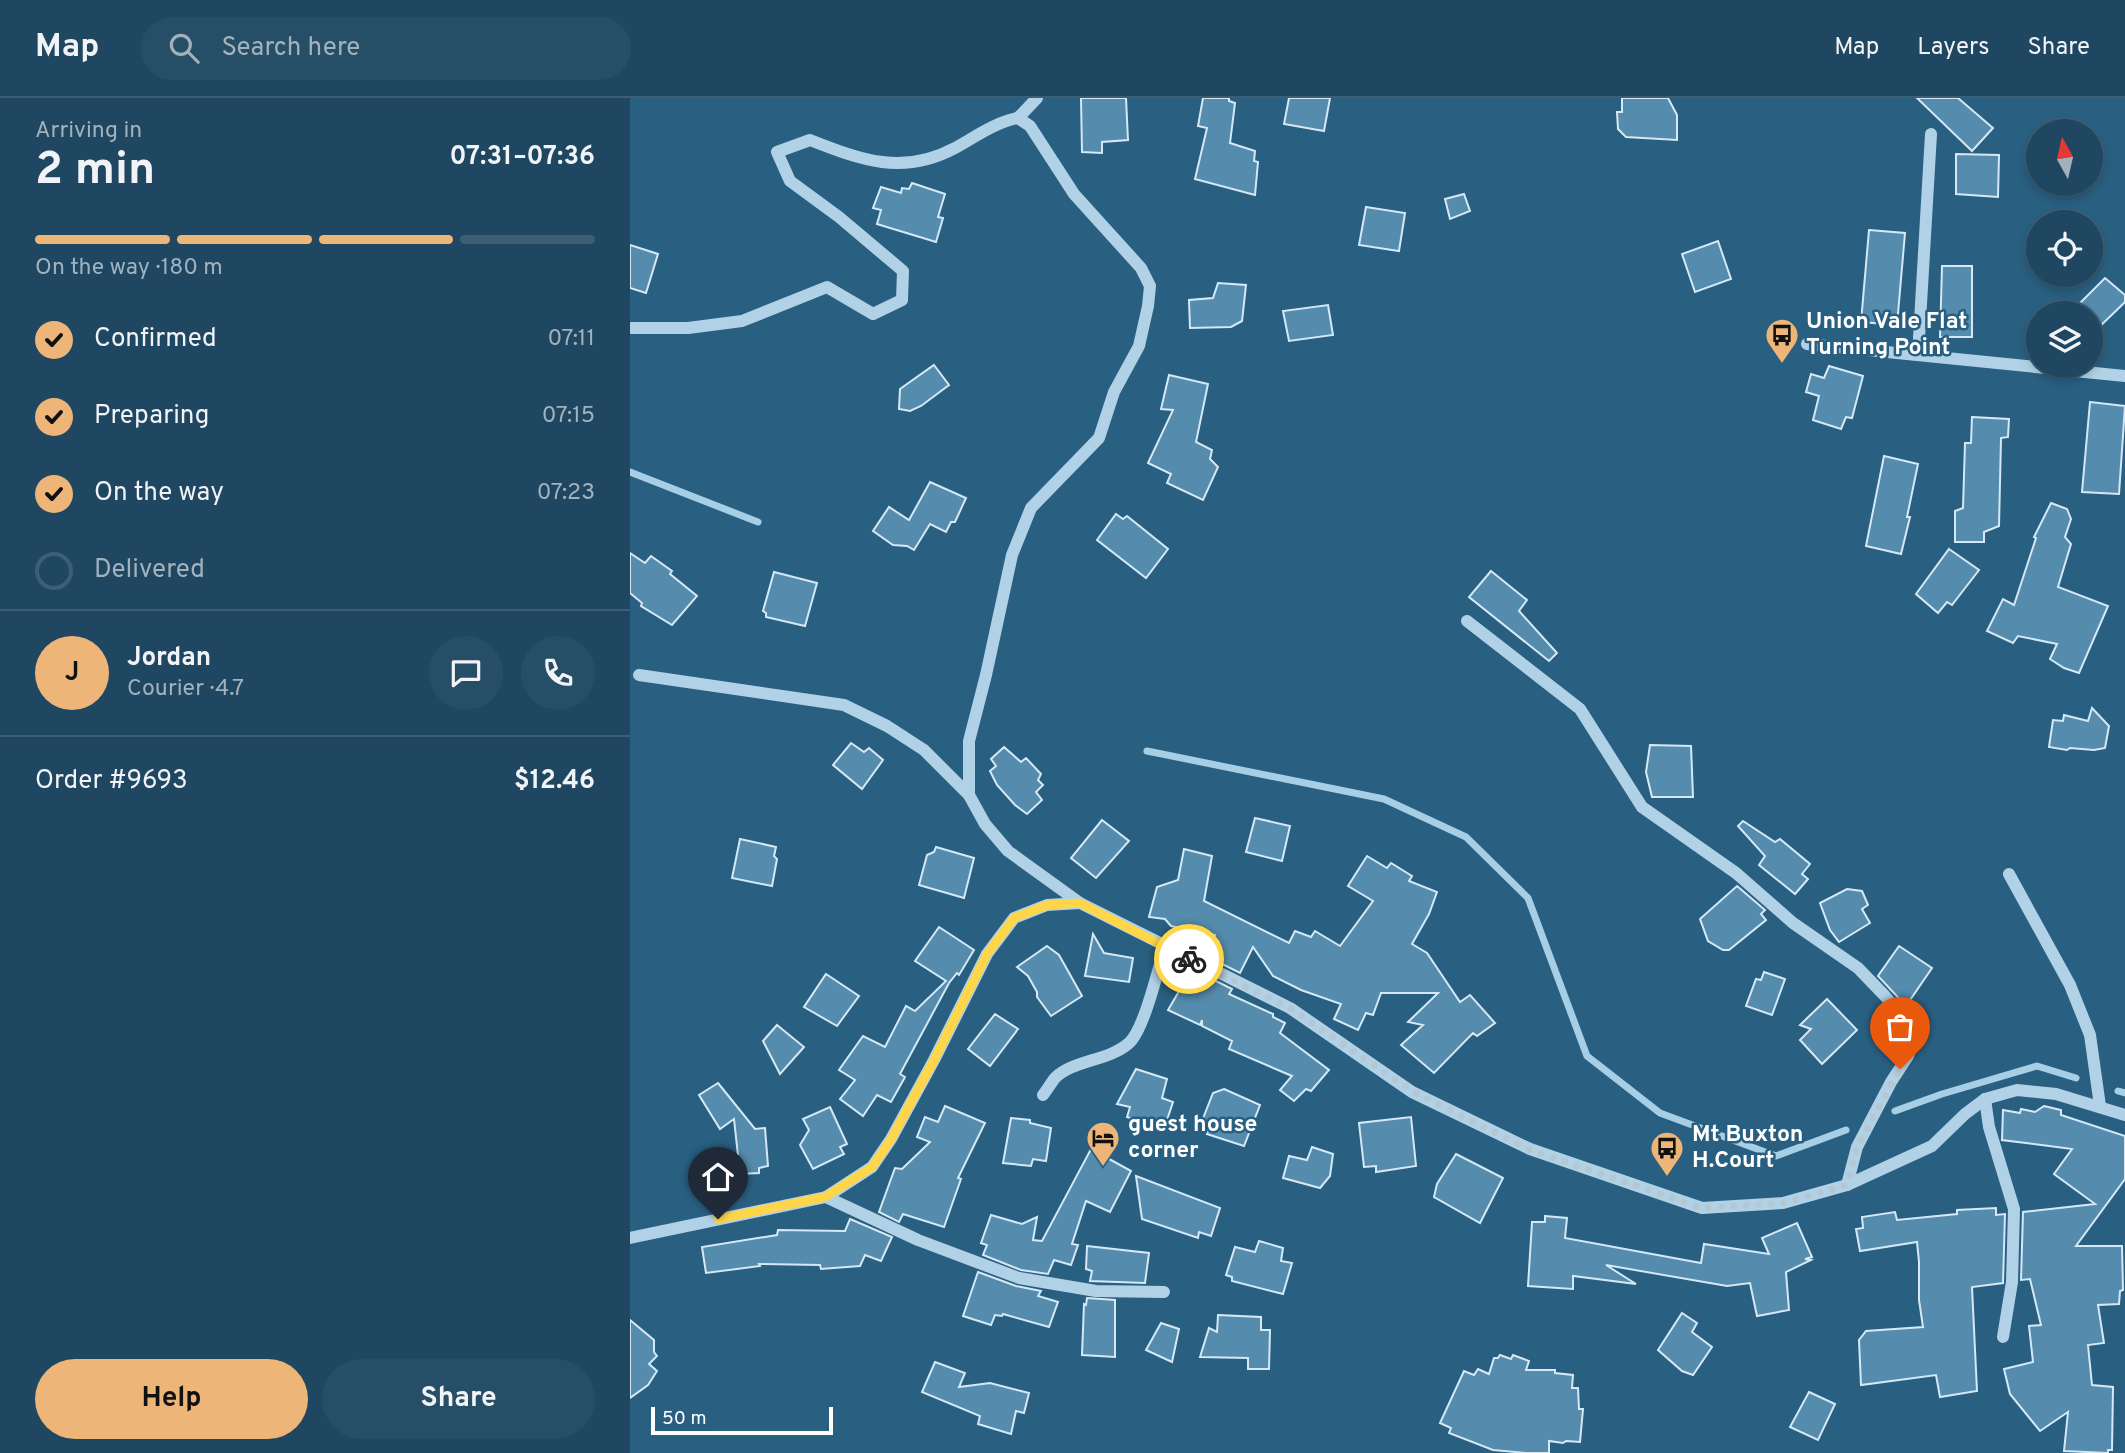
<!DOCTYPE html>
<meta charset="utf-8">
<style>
:root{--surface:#1f4761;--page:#274e67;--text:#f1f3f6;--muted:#a1b2bd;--line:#3c5f76;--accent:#edb678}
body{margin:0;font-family:Overpass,sans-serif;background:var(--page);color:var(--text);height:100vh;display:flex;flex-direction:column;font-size:26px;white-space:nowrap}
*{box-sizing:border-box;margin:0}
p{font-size:23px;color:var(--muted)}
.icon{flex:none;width:38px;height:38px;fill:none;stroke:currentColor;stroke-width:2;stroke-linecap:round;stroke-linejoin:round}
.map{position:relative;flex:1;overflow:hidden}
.side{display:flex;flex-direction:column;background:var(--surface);width:630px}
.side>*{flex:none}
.needle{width:46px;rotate:352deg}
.fabs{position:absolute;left:1396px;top:21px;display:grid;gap:14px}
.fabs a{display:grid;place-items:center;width:77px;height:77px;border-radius:50%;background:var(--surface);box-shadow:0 4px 10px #0003,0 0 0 2px var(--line);font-size:35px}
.scale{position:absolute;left:21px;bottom:18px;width:182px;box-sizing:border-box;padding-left:7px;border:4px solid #fff;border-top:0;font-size:19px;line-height:24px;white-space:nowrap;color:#fff;-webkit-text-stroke:5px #295f81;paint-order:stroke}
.pin{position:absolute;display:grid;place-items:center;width:60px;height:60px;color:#fff;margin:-72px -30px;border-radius:50% 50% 50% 0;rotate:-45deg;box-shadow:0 0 7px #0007}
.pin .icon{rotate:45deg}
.courier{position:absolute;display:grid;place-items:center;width:70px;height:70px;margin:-35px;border:5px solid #ffd54a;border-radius:50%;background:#fff;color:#222;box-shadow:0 2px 9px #0007}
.overview em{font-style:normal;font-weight:700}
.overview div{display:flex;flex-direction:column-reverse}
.overview{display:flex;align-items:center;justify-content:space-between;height:119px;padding:0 35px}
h1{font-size:46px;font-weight:700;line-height:52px}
.bar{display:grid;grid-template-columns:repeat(4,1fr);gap:10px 7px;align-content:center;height:84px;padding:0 35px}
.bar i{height:9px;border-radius:5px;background:var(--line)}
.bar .on{background:var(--accent)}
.bar p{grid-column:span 4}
.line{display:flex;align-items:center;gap:18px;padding:0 35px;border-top:2px solid var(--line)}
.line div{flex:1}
.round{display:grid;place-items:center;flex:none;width:74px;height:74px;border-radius:37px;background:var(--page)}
ol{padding:0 35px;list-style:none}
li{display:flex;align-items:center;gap:21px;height:77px}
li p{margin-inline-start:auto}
li .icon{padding:7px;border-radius:50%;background:var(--accent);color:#111;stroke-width:4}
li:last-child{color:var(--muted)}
li i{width:38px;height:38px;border:4px solid var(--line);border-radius:50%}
.cta{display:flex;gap:14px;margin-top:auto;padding:14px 35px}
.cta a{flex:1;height:80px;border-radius:42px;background:var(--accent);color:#111;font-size:28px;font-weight:700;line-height:80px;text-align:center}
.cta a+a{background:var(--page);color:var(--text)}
header{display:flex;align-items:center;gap:42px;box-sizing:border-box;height:98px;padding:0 35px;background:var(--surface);border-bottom:2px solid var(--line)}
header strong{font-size:33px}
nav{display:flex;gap:38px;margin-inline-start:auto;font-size:24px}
.search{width:490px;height:63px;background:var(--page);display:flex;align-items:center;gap:18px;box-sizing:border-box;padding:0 24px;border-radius:38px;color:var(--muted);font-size:26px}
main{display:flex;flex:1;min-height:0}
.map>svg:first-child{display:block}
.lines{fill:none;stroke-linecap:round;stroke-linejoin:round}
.stream{stroke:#a6cfe6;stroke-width:7}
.building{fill:#558bac;stroke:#d4e9f5;stroke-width:2}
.minor{stroke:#b1d2e6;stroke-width:12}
.done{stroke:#b4c7d3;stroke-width:7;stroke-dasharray:0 12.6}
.route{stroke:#ffd54a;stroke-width:9}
.labels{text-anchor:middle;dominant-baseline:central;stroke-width:5;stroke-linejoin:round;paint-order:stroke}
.poi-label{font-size:23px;font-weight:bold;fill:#fff;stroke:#295f81;text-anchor:start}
</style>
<header>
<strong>Map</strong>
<div class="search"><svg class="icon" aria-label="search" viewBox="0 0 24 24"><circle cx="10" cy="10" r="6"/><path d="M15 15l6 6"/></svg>Search here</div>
<nav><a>Map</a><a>Layers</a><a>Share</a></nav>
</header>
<main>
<section class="side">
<div class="overview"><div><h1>2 min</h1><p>Arriving in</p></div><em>07:31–07:36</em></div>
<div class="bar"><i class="on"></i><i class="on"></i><i class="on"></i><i></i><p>On the way · 180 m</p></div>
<ol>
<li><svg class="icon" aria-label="check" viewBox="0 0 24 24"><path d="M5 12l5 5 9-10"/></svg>Confirmed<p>07:11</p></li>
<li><svg class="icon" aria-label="check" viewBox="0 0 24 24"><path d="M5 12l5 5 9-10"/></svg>Preparing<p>07:15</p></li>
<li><svg class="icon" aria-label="check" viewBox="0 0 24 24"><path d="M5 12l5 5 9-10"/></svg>On the way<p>07:23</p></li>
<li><i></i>Delivered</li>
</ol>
<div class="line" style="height:126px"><b class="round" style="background:var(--accent);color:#111">J</b><div><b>Jordan</b><p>Courier · 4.7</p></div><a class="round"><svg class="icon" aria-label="chat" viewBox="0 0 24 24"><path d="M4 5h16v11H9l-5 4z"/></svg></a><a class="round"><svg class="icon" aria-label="phone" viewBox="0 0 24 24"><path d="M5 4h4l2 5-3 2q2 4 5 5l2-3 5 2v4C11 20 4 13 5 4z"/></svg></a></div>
<div class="line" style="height:91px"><div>Order #9693</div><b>$12.46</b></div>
<div class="cta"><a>Help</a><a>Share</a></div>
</section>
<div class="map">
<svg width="1495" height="1355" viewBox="0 0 1495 1355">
<rect width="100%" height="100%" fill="#295f81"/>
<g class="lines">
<!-- stream -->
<g class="stream">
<polyline points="0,374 128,424"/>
<polyline points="517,653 754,701 836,739 898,800 957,958 1030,1015 1146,1058 1216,1032"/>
<polyline points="1488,993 1495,995"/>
<polyline points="1265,1013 1312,996 1407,968 1446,980"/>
</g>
</g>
<!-- building -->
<g class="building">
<polygon points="451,0 496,0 498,42 472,44 472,55 452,54"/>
<polygon points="573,0 599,0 599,3 605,5 600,45 625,53 624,63 628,64 625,97 565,81 577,30 568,28"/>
<polygon points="659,0 700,0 694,33 654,26"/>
<polygon points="992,0 1038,0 1047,17 1047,42 996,39 988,31 987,14 992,14"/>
<polygon points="1287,0 1328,0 1363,30 1342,53"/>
<polygon points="1326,56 1369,57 1368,99 1326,96"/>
<polygon points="282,85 315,96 308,119 313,120 306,144 247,126 251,112 243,110 251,89 271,95 272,90 279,91"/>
<polygon points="834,96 840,113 820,121 815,101"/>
<polygon points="736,109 775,115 769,153 729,147"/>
<polygon points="1239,132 1275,135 1267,227 1231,224"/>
<polygon points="1088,143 1101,181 1065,194 1052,156"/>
<polygon points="0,147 28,156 16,195 0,190"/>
<polygon points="1312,168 1342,168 1342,239 1310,239"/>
<polygon points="1475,180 1495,197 1495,204 1461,237 1461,215 1440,215"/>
<polygon points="588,185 616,187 612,223 601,229 560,230 559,202 583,200"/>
<polygon points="698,207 703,237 659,243 653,213"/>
<polygon points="304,267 319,287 291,308 280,313 269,311 270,291"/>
<polygon points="1199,268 1233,278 1222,320 1216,319 1211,331 1183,322 1189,298 1176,294 1181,276 1194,280"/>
<polygon points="539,277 578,286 566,344 582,352 580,361 588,369 573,402 537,385 541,376 518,365 543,312 531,311"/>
<polygon points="1460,304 1495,308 1489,396 1452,394"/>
<polygon points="1342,319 1379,321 1378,339 1371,340 1369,428 1354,434 1354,444 1325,444 1325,413 1333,410 1335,345 1341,345"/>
<polygon points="1254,358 1288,366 1277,419 1280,419 1271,456 1236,448"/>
<polygon points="300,384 336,400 325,424 321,424 316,434 300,426 284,452 277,448 263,447 243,433 259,409 279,422"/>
<polygon points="1421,405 1437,411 1441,421 1435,439 1441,446 1428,489 1478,508 1449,575 1434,570 1420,561 1427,546 1388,538 1383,545 1357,533 1373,501 1384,507 1406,440 1404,439"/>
<polygon points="486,416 493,421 497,418 538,451 516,480 467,442"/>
<polygon points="1319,451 1349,472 1322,507 1317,504 1308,515 1286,496"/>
<polygon points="0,455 15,465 21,458 42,473 40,476 67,498 42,527 11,508 12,505 0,495"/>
<polygon points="861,473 897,502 889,513 927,555 919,563 839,499"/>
<polygon points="144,474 187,485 175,528 136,519 136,515 133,513"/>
<polygon points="1462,610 1479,628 1475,650 1464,652 1440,650 1437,652 1419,649 1423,622 1433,623 1434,617 1458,623"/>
<polygon points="221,645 234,654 239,650 253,662 232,691 203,667"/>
<polygon points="1020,647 1061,648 1063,699 1022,699 1016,674"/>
<polygon points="374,649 391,664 396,660 411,676 408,682 413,687 406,694 412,702 397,716 385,707 367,687 360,673 366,668 361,661"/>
<polygon points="625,720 660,728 652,763 616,754"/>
<polygon points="472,722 499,743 466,780 441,760"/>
<polygon points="1113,723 1145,744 1150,741 1180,766 1172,776 1178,781 1165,796 1129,767 1135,758 1108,728"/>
<polygon points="110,741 146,749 144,758 147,761 142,788 102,780"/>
<polygon points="306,749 344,760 334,800 289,787 297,757 304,754"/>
<polygon points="554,751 582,758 574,803 659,845 665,833 681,839 685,833 710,848 743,803 718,788 737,758 757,770 761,765 782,778 779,783 807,794 799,816 782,846 797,855 830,904 840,897 865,925 847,938 843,935 804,975 771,947 793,927 778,924 808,895 751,895 743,917 736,915 728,932 704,921 711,906 671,892 643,878 623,849 610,875 582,861 589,844 583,842 585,837 541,828 535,821 519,819 527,789 548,782"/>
<polygon points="1107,788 1135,812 1131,816 1136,822 1099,852 1093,852 1078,843 1070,821"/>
<polygon points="1217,791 1232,793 1238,807 1232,811 1240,825 1209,844 1200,832 1190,805"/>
<polygon points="309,829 344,852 329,877 327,875 319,885 270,976 275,979 261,1004 247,997 233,1018 210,1001 225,982 209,972 233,938 255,949 276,908 285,913 316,883 285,863"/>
<polygon points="463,836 474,855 503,860 499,884 455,878"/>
<polygon points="417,848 429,857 452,898 421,918 407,899 407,894 398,878 387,869"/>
<polygon points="1269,848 1302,870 1276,908 1248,878"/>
<polygon points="1134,874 1155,881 1142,917 1116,908 1126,881 1131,882"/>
<polygon points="196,876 229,898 207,928 174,909"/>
<polygon points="574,877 602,891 599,896 643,916 643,919 655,925 650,935 699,972 681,993 676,991 664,1003 650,992 662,978 599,951 602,943 572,928 572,922 570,927 538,912 555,883 564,887 567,880 572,882"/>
<polygon points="1197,901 1227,932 1192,966 1170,942 1181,931 1170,927"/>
<polygon points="365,916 388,931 360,968 338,951"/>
<polygon points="147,927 174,949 150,976 133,943"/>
<polygon points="506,971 537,981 532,1000 543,1004 534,1031 497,1019 500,1009 487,1006"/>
<polygon points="88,985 125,1031 135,1030 138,1068 129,1070 129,1075 110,1076 104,1021 90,1031 69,997"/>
<polygon points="594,991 630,1007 614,1048 577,1036 580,1025 572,1023 583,995"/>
<polygon points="315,1008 355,1025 328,1080 331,1081 314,1129 273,1116 269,1124 249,1114 265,1070 272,1071 300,1044 287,1039 295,1019 308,1024"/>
<polygon points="1414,1008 1431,1012 1431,1017 1495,1038 1495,1081 1446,1148 1492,1148 1493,1192 1490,1193 1489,1206 1468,1207 1474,1245 1458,1247 1462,1287 1483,1289 1482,1352 1478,1352 1478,1355 1434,1353 1438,1314 1410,1333 1380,1296 1374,1271 1403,1264 1399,1228 1411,1227 1400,1181 1391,1182 1393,1114 1465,1106 1424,1076 1442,1051 1372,1042 1373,1012 1390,1015 1391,1011 1405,1014"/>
<polygon points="200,1009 217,1046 210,1049 214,1056 183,1071 170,1047 179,1032 173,1021"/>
<polygon points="781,1019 786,1068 746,1074 746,1068 734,1069 729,1025"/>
<polygon points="381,1020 400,1022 400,1025 421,1030 416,1063 403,1061 401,1068 373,1065"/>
<polygon points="682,1049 703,1056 700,1078 690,1090 653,1080 659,1058 677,1062"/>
<polygon points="461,1051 501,1073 480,1114 456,1103 442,1146 448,1147 441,1167 424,1162 418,1176 391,1172 353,1157 357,1147 351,1145 361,1117 392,1126 407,1119 403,1142 412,1143"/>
<polygon points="826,1056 873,1080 850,1125 804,1099 807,1086"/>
<polygon points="506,1078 590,1110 581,1138 569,1134 568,1140 512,1121"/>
<polygon points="1366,1110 1366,1117 1375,1116 1373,1185 1342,1189 1347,1293 1310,1299 1306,1277 1231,1287 1229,1242 1236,1233 1293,1229 1289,1202 1289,1164 1287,1144 1230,1153 1226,1131 1233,1130 1232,1119 1265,1114 1267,1122 1327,1116 1327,1112"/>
<polygon points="915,1118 937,1120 935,1140 1071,1165 1074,1146 1139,1156 1132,1140 1167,1125 1182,1159 1175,1161 1181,1162 1156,1174 1159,1212 1127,1218 1120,1185 1097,1188 976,1167 1006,1186 943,1178 943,1191 898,1188 902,1124 915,1124"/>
<polygon points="220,1121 262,1139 251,1163 235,1157 230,1168 191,1171 190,1167 129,1166 130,1168 76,1175 72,1149 147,1137 148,1132 215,1133"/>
<polygon points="629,1143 653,1150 651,1163 662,1165 653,1196 602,1183 602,1179 596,1177 605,1149 625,1154"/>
<polygon points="457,1148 519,1155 515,1185 460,1183 462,1173 456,1171"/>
<polygon points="348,1174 386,1188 411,1193 408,1198 428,1204 419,1229 373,1216 372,1218 365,1217 361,1227 333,1218"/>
<polygon points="457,1200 485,1202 485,1259 452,1257 454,1206 456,1207"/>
<polygon points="1052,1215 1067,1225 1062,1234 1082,1249 1063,1277 1052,1273 1028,1252"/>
<polygon points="588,1217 631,1219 631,1232 640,1232 639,1271 618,1271 618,1260 570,1259 579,1230 587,1234"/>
<polygon points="0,1222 24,1242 24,1254 27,1258 19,1266 27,1273 18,1287 0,1300"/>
<polygon points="531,1225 549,1231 542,1264 516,1252"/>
<polygon points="870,1257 881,1261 883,1257 899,1263 896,1272 925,1272 925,1275 943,1277 942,1290 948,1290 949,1311 953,1311 950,1344 936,1343 933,1345 919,1343 919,1355 896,1355 863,1352 819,1335 821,1330 810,1325 834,1273 844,1277 848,1271 859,1276 864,1260 868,1260"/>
<polygon points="305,1264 335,1275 329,1289 360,1285 399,1295 394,1315 386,1313 381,1336 348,1326 350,1318 292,1294"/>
<polygon points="1179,1294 1205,1306 1188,1342 1160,1329"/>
</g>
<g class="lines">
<!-- minor -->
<g class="minor">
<polyline points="388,20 407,0"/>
<path d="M0 230H58L112 223 197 189 243 216 272 202 273 173 209 119 160 83 147 54 180 42C231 62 273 78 325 50 345 39 366 24 388 20L400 28 444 96 511 170 520 188 518 208 509 248 484 294 469 340 401 410 382 457 356 577 339 643V697L355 726 378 753 450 805 660 910 782 994 900 1051 1072 1110 1153 1105 1217 1087 1302 1048 1335 1016 1355 1001 1387 992 1426 996 1495 1017"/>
<polyline points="1177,246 1495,278"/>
<polyline points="1288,257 1301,36"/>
<polyline points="837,523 950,611 1012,709 1106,775 1163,825 1228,870 1255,898 1279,927 1283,944 1278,958 1261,984 1227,1049 1217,1087"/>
<polyline points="9,577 214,607 257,628 294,652 339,697"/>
<polyline points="1379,776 1440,887 1460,937 1470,1008"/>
<path d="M413 997C417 992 421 985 425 980 443 962 479 963 499 945 514 932 528 871 535 849"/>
<polyline points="1355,1001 1359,1029 1384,1111 1382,1184 1373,1239"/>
<polyline points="196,1099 288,1142 389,1180 466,1193 534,1194"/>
<polyline points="0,1140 196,1099 242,1069 261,1041 304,962 357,856 384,820 417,807 450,805"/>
</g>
</g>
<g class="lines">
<!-- done -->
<polyline class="done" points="559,861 660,910 782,993 900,1052 1072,1110 1153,1105 1217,1087 1227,1049 1270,971"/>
<!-- route -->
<polyline class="route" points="88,1121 195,1099 242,1069 261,1041 304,962 357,856 384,820 417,807 450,805 559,861"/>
</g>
<!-- icons -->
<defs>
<symbol id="bus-pin" viewBox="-11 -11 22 30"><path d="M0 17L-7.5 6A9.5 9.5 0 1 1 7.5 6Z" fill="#edb678" stroke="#295f81"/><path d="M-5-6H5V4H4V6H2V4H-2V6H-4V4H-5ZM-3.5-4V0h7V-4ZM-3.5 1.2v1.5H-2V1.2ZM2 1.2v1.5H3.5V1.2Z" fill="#111"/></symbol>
<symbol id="hotel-pin" viewBox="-11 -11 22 30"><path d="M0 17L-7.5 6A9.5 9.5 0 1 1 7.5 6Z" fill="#edb678" stroke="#295f81"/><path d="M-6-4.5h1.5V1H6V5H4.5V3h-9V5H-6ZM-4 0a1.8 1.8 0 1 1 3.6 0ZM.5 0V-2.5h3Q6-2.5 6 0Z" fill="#111"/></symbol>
</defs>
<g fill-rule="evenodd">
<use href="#bus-pin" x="1133" y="218" width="38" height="52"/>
<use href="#hotel-pin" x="454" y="1021" width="38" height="52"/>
<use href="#bus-pin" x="1018" y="1031" width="38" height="52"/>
</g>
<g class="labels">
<!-- poi labels -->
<g class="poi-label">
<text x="1176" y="224">Union Vale Flat<tspan x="1176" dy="26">Turning Point</tspan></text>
<text x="498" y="1027">guest house<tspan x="498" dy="26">corner</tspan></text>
<text x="1062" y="1037">Mt Buxton<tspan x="1062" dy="26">H.Court</tspan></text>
</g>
</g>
</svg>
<div class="fabs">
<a><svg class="needle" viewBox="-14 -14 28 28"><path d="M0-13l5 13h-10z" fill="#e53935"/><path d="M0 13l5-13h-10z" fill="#a1b2bd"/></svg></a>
<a><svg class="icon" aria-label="locate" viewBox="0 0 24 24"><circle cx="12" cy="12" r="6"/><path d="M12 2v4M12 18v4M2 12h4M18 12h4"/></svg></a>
<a><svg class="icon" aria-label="layers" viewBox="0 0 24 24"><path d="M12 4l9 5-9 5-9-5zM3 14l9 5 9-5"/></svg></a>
</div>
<div class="scale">50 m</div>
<div class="pin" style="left:1270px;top:971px;background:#ea580c"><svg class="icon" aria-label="bag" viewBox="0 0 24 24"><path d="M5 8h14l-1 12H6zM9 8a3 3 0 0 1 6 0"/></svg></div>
<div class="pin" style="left:88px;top:1121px;background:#1f2937"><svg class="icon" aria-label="home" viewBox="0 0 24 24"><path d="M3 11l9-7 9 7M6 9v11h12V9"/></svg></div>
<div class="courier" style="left:559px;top:861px"><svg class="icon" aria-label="bike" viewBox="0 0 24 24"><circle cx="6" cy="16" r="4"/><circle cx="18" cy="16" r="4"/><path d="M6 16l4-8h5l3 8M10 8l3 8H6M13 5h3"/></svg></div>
</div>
</main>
